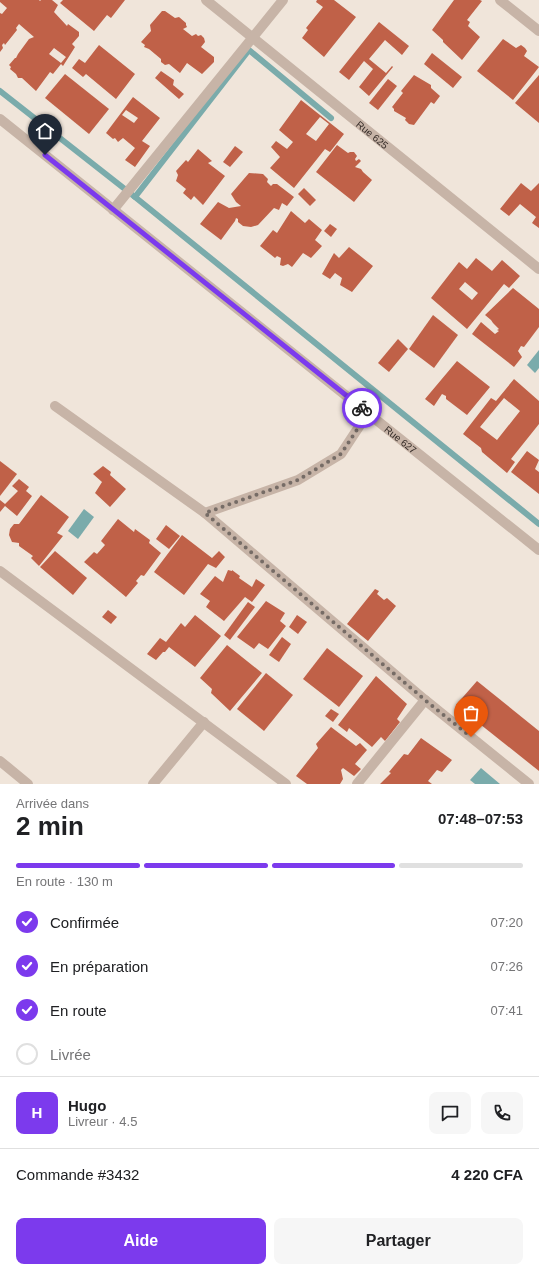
<!DOCTYPE html>
<html lang="fr">
<meta charset="utf-8">
<style>
:root{--surface:#fff;--page:#f6f6f6;--text:#202124;--muted:#757577;--line:#e0e0e0;--accent:#7c3aed}
body{margin:0;font-family:Arial,sans-serif;background:var(--page);color:var(--text);height:100vh;display:flex;flex-direction:column;font-size:15px;white-space:nowrap}
*{box-sizing:border-box;margin:0}
p{font-size:13px;color:var(--muted)}
.icon{flex:none;width:22px;height:22px;fill:none;stroke:currentColor;stroke-width:2;stroke-linecap:round;stroke-linejoin:round}
.map{position:relative;height:784px;overflow:hidden}
.side{display:flex;flex-direction:column;background:var(--surface);flex:1}
.side>*{flex:none}
.pin{position:absolute;display:grid;place-items:center;width:34px;height:34px;color:#fff;margin:-41px -17px;border-radius:50% 50% 50% 0;rotate:-45deg;box-shadow:0 0 4px #0007}
.pin .icon{rotate:45deg}
.courier{position:absolute;display:grid;place-items:center;width:40px;height:40px;margin:-20px;border:3px solid #7c3aed;border-radius:50%;background:#fff;color:#222;box-shadow:0 1px 5px #0007}
.overview em{font-style:normal;font-weight:600}
.overview div{display:flex;flex-direction:column-reverse}
.overview{display:flex;align-items:center;justify-content:space-between;height:68px;padding:0 16px}
h1{font-size:26px;font-weight:600;line-height:30px}
.bar{display:grid;grid-template-columns:repeat(4,1fr);gap:6px 4px;align-content:center;height:48px;padding:0 16px}
.bar i{height:5px;border-radius:3px;background:var(--line)}
.bar .active{background:var(--accent)}
.bar p{grid-column:span 4}
.line{display:flex;align-items:center;gap:10px;padding:0 16px;border-top:1px solid var(--line)}
.line div{flex:1}
.round{display:grid;place-items:center;flex:none;width:42px;height:42px;border-radius:8px;background:var(--page)}
ol{padding:0 16px;list-style:none}
li{display:flex;align-items:center;gap:12px;height:44px}
li p{margin-inline-start:auto}
li .icon{padding:4px;border-radius:50%;background:var(--accent);color:#fff;stroke-width:4}
li:last-child{color:var(--muted)}
li i{width:22px;height:22px;border:2px solid var(--line);border-radius:50%}
.action{display:flex;gap:8px;margin-top:auto;padding:8px 16px}
.action a{flex:1;height:46px;border-radius:8px;background:var(--accent);color:#fff;font-size:16px;font-weight:600;line-height:46px;text-align:center}
.action a+a{background:var(--page);color:var(--text)}
.map>svg:first-child{display:block}
.water{fill:#7aabab}
.lines{fill:none;stroke-linecap:round;stroke-linejoin:round}
.stream{stroke:#7aabab;stroke-width:6}
.building{fill:#c06148;fill-rule:evenodd}
.minor{stroke:#c7b4a7;stroke-width:10}
.tertiary{stroke:#c7b4a7;stroke-width:10}
.done{stroke:#766c66;stroke-width:4;stroke-dasharray:0 7.2}
.route{stroke:#7c3aed;stroke-width:5}
.labels{text-anchor:middle;dominant-baseline:central;stroke-width:3.5;stroke-linejoin:round;paint-order:stroke}
.street-label{font-size:10px;fill:#342b27;stroke:#f8efe6}
</style>
<div class="map">
<svg width="539" height="784" viewBox="0 0 539 784">
<rect width="100%" height="100%" fill="#f0e5da"/>
<!-- water -->
<g class="water">
<polygon points="539,350 539,368 535,373 527,365"/>
<polygon points="84,509 94,517 78,539 68,531"/>
<polygon points="481,768 500,784 475,784 470,780"/>
</g>
<g class="lines">
<!-- stream -->
<g class="stream">
<polyline points="0,91 135,197 539,524"/>
<polyline points="135,197 249,50 331,118"/>
</g>
</g>
<!-- building -->
<g class="building">
<path d="M0 0H39L40 1 41 0H52L58 5 54 12 67 26 68 24 79 32V36L72 44 75 47 63 66 61 64 53 74 50 72 36 91 22 78H18L16 74 10 69 11 67 9 65 15 58H16L18 54 29 39 34 37 19 24 16 28 17 30 5 45 4 43 2 45 3 48 0 52V13L2 14 7 8 0 2ZM54 48 66 57 61 63 49 54Z"/>
<polygon points="63,0 125,0 111,18 107,15 94,31 60,3"/>
<polygon points="317,0 334,0 356,17 324,57 302,38 308,30 306,28 323,7 316,2"/>
<polygon points="454,0 480,0 482,1 467,20 470,22 468,26 480,37 462,60 443,42 443,40 432,30"/>
<polygon points="162,11 165,11 175,18 179,17 186,23 186,25 187,27 183,29 192,36 196,34 198,36 201,35 204,38 205,42 201,47 214,57 214,62 202,74 187,63 180,73 169,64 165,65 161,62 161,59 149,49 144,47 145,45 141,42 151,31 150,25"/>
<polygon points="379,22 409,46 402,55 385,40 369,59 386,73 392,66 393,67 369,96 359,87 373,69 364,61 349,80 339,72"/>
<polygon points="503,39 516,48 521,45 525,48 527,51 524,56 539,67 513,100 477,71"/>
<polygon points="99,45 135,74 116,99 86,74 83,77 72,68 79,59 85,63"/>
<polygon points="432,53 462,77 453,88 424,64"/>
<polygon points="161,71 174,80 173,85 184,94 179,99 155,78"/>
<polygon points="65,74 109,109 89,134 45,98"/>
<polygon points="414,75 431,85 431,88 440,96 434,104 431,102 414,125 409,124 405,120 406,118 394,111 394,109 392,107 403,93 401,91"/>
<polygon points="539,75 539,123 515,103"/>
<polygon points="388,79 397,86 378,110 369,103"/>
<path d="M133 97 160 118 142 141 150 146 135 167 125 160 135 148 123 138 118 142 115 138 113 139 106 133ZM126 110 138 118 134 123 122 115Z"/>
<path d="M301 100 344 134 330 152 325 149 294 188 270 168 280 157 271 147 276 141 287 149 293 142 279 130ZM320 117 329 124 316 141 306 134Z"/>
<polygon points="337,145 348,153 350,152 354,152 357,156 355,159 356,161 359,159 361,161 355,167 361,169 363,172 372,180 354,202 316,172"/>
<polygon points="235,146 243,152 230,167 223,162"/>
<polygon points="198,149 212,161 208,163 225,176 203,205 194,196 191,200 183,193 186,189 176,181 178,175 176,171 186,160 188,162"/>
<polygon points="249,173 263,174 268,179 267,182 271,186 273,184 277,184 294,197 287,206 282,203 279,210 274,208 258,225 251,227 243,226 238,222 238,219 236,218 235,221 221,240 200,224 218,202 229,208 241,206 236,202 231,194"/>
<polygon points="521,183 531,191 539,183 539,228 532,223 536,217 520,204 509,216 500,209"/>
<polygon points="304,188 316,200 310,206 298,194"/>
<polygon points="291,211 305,223 309,219 322,230 315,240 322,246 311,258 303,253 292,267 288,264 283,266 280,265 281,258 277,256 275,258 260,246 273,230 277,233"/>
<polygon points="330,224 337,229 331,237 324,231"/>
<polygon points="349,247 373,266 352,292 340,285 342,278 335,273 330,279 322,274 334,253 339,258"/>
<path d="M476 258 492 271 502 260 520 276 509 288 504 284 467 329 431 298 459 262 467 269ZM465 282 478 293 472 300 459 289Z"/>
<polygon points="513,288 539,309 539,327 524,347 521,346 518,351 522,357 514,367 472,334 481,322 495,334 499,331 497,330 499,329 493,323 491,320 485,315"/>
<polygon points="433,315 458,335 434,368 409,349"/>
<polygon points="398,339 408,349 389,372 378,363"/>
<polygon points="457,361 490,387 467,415 446,399 446,396 442,394 434,406 425,399"/>
<path d="M514 379 539 401V424L511 459 515 462 507 473 482 452 481 448 463 434 491 398 496 401ZM504 398 520 411 497 440 480 427Z"/>
<polygon points="527,451 539,460 535,469 539,472 539,494 511,472"/>
<polygon points="0,461 17,474 0,496"/>
<polygon points="103,466 111,472 110,475 126,489 110,507 95,493 102,482 93,474"/>
<polygon points="19,479 29,487 26,491 32,496 17,516 5,506 0,512 0,500 5,504 18,491 12,486"/>
<polygon points="41,495 69,517 57,533 63,536 39,566 31,558 33,556 19,546 19,543 12,542 9,535 10,529 14,524 19,524"/>
<polygon points="118,519 134,532 135,529 150,540 149,543 161,553 144,576 141,575 136,581 138,583 126,597 84,562 94,552 97,554 105,545 101,541"/>
<polygon points="166,525 180,536 169,549 156,539"/>
<polygon points="182,535 212,558 219,551 225,557 216,568 208,564 184,595 154,572"/>
<polygon points="55,551 87,578 73,595 40,567"/>
<polygon points="228,570 232,571 232,570 240,576 239,578 252,587 256,579 265,585 252,602 245,597 224,621 206,607 210,601 200,594 215,576 223,582"/>
<polygon points="375,589 379,591 377,594 384,600 387,598 396,606 368,641 347,624"/>
<polygon points="266,601 285,613 280,621 286,626 268,649 259,643 254,649 237,637"/>
<polygon points="248,602 255,607 230,640 224,635"/>
<polygon points="108,610 117,617 111,624 102,617"/>
<polygon points="195,615 221,636 195,667 169,647 165,652 163,652 156,660 147,654 160,638 166,642 181,623 185,627"/>
<polygon points="297,615 307,622 298,634 289,627"/>
<polygon points="282,637 291,644 279,662 269,655"/>
<polygon points="227,645 262,673 230,711 211,693 212,689 200,678"/>
<polygon points="327,648 363,676 339,707 303,679"/>
<polygon points="266,673 293,695 264,731 237,709"/>
<polygon points="376,676 407,704 397,719 400,722 385,741 381,737 372,747 349,728 347,732 338,725"/>
<polygon points="477,681 539,731 539,771 456,705"/>
<polygon points="331,709 339,714 333,722 325,716"/>
<polygon points="331,727 356,746 360,743 367,750 355,764 361,769 354,776 343,768 341,770 343,779 340,784 307,784 296,776 318,748 316,744"/>
<polygon points="421,738 452,760 442,772 437,770 428,781 432,784 380,784 391,773 389,772 404,754 408,755"/>
</g>
<g class="lines">
<!-- minor -->
<g class="minor">
<path id="s1" d="M206 0 539 269"/>
<polyline points="500,0 539,31"/>
<polyline points="113,210 283,0"/>
<polyline points="55,406 205,513 425,700 529,784"/>
<polyline points="205,513 298,480 341,454 368,413"/>
<polyline points="0,571 286,784"/>
<polyline points="0,761 28,784"/>
<polyline points="153,784 204,722"/>
<polyline points="357,784 425,700"/>
</g>
<!-- tertiary -->
<path class="tertiary" id="s2" d="M0 119 539 550"/>
</g>
<g class="lines">
<!-- done -->
<polyline class="done" points="362,408 368,413 341,454 298,480 205,513 425,700 471,737"/>
<!-- route -->
<polyline class="route" points="45,155 362,408"/>
</g>
<g class="labels">
<!-- street labels -->
<g class="street-label">
<text stroke="none"><textPath href="#s1" startOffset="214">Rue 625</textPath></text>
<text stroke="none"><textPath href="#s2" startOffset="513">Rue 627</textPath></text>
</g>
</g>
</svg>
<div class="pin" style="left:471px;top:737px;background:#ea580c"><svg class="icon" aria-label="bag" viewBox="0 0 24 24"><path d="M5 8h14l-1 12H6zM9 8a3 3 0 0 1 6 0"/></svg></div>
<div class="pin" style="left:45px;top:155px;background:#1f2937"><svg class="icon" aria-label="home" viewBox="0 0 24 24"><path d="M3 11l9-7 9 7M6 9v11h12V9"/></svg></div>
<div class="courier" style="left:362px;top:408px"><svg class="icon" aria-label="bike" viewBox="0 0 24 24"><circle cx="6" cy="16" r="4"/><circle cx="18" cy="16" r="4"/><path d="M6 16l4-8h5l3 8M10 8l3 8H6M13 5h3"/></svg></div>
</div>
<section class="side">
<div class="overview"><div><h1>2 min</h1><p>Arrivée dans</p></div><em>07:48–07:53</em></div>
<div class="bar"><i class="active"></i><i class="active"></i><i class="active"></i><i></i><p>En route · 130 m</p></div>
<ol>
<li><svg class="icon" aria-label="check" viewBox="0 0 24 24"><path d="M5 12l5 5 9-10"/></svg>Confirmée<p>07:20</p></li>
<li><svg class="icon" aria-label="check" viewBox="0 0 24 24"><path d="M5 12l5 5 9-10"/></svg>En préparation<p>07:26</p></li>
<li><svg class="icon" aria-label="check" viewBox="0 0 24 24"><path d="M5 12l5 5 9-10"/></svg>En route<p>07:41</p></li>
<li><i></i>Livrée</li>
</ol>
<div class="line" style="height:72px"><b class="round" style="background:var(--accent);color:#fff">H</b><div><b>Hugo</b><p>Livreur · 4.5</p></div><a class="round"><svg class="icon" aria-label="chat" viewBox="0 0 24 24"><path d="M4 5h16v11H9l-5 4z"/></svg></a><a class="round"><svg class="icon" aria-label="phone" viewBox="0 0 24 24"><path d="M5 4h4l2 5-3 2q2 4 5 5l2-3 5 2v4C11 20 4 13 5 4z"/></svg></a></div>
<div class="line" style="height:52px"><div>Commande #3432</div><b>4 220 CFA</b></div>
<div class="action"><a>Aide</a><a>Partager</a></div>
</section>
